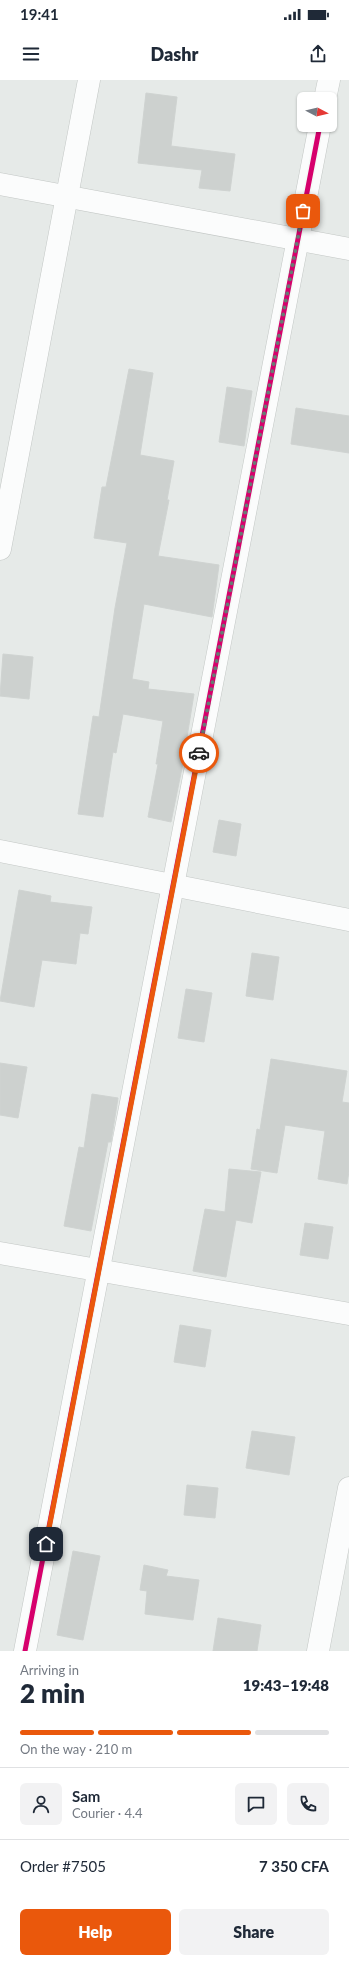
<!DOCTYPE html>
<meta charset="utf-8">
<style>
:root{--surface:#fff;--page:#f2f2f3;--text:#1f2937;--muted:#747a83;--line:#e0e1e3;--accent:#ea580c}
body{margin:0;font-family:Lato,sans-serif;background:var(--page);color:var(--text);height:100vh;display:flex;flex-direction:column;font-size:15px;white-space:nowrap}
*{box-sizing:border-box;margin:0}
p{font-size:13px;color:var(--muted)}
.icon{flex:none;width:22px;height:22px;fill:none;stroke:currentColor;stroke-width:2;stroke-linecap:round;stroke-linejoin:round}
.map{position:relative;height:1571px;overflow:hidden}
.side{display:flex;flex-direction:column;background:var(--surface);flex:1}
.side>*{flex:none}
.needle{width:26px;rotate:97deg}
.tools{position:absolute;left:297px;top:12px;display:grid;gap:8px}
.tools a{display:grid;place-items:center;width:40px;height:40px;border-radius:6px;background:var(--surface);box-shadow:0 1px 3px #0004;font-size:20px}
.pin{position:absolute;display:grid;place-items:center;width:34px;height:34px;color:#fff;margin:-17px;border-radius:8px;box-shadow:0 2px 6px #0006}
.courier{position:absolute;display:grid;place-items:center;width:40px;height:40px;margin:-20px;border:3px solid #ea580c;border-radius:50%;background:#fff;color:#222;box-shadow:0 1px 5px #0007}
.headline em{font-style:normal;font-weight:800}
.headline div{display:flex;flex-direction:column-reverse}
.headline{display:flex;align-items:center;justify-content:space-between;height:68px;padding:0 20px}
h1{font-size:26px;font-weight:800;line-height:30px}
.bar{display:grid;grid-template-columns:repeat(4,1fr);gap:6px 4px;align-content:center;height:48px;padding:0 20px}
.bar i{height:5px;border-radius:3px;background:var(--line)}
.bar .on{background:var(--accent)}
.bar p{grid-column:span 4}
.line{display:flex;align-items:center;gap:10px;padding:0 20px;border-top:1px solid var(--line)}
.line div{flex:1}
.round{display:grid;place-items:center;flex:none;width:42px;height:42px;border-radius:6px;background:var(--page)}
.button{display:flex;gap:8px;margin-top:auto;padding:8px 20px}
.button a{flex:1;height:46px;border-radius:6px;background:var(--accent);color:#fff;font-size:16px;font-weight:800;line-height:46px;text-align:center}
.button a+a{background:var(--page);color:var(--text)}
.status{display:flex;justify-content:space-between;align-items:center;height:28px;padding:0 20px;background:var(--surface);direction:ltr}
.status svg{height:11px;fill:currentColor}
header{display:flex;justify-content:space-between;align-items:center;height:52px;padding:0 20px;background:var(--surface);font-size:18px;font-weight:800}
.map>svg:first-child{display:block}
.building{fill:#cdd1cf;stroke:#cfd3d1}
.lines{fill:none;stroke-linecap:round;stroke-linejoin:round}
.minor-casing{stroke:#c3c7c5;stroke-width:23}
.minor{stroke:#fbfcfc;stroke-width:22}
.cycleway-casing{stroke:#f4f9f6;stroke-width:8}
.cycleway{stroke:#d6006c;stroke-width:5}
.done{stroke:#687a74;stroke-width:4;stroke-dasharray:0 7.2}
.route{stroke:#ea580c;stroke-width:5}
</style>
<div class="status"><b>19:41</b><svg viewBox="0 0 49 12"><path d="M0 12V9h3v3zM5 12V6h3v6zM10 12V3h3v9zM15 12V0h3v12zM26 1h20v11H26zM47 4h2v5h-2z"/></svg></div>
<header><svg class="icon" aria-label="menu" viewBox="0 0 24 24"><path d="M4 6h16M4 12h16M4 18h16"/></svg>Dashr<svg class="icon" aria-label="share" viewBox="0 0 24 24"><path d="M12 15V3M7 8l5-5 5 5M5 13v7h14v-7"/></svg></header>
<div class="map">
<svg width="349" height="1571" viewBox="0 0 349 1571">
<rect width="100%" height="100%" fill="#e6eae8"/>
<!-- building -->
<g class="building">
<polygon points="146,13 177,17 171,66 235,74 230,111 199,108 202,90 138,83"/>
<polygon points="129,289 153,293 140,375 174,381 167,420 169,420 158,476 219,485 212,537 144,524 132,599 149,602 148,609 194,614 182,688 171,742 148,737 158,684 156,684 163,641 123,634 116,673 113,672 103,737 78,734 93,636 99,637 115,528 127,463 94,458 102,407 106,407"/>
<polygon points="227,307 252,311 244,366 219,362"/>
<polygon points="296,328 349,336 349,373 291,364"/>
<polygon points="3,574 33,577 29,619 0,616"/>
<polygon points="219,740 241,744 236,776 213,772"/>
<polygon points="19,810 51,816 50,822 92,827 88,854 80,853 76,884 42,880 34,927 0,921"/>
<polygon points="252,873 279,877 273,920 246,916"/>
<polygon points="186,909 212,913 204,962 178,958"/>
<polygon points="271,979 347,991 342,1022 349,1023 349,1091 347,1104 318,1099 325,1051 285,1045 277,1093 251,1089 257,1049 260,1050"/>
<polygon points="0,983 27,987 18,1038 0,1035"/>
<polygon points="92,1014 118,1018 111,1062 108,1062 91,1151 64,1146 79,1067 84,1068"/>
<polygon points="229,1089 261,1092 252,1143 236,1140 226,1197 193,1191 205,1129 225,1132"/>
<polygon points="305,1143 333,1147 328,1179 300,1175"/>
<polygon points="180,1245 211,1250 205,1287 174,1282"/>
<polygon points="252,1351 295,1357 289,1395 246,1388"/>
<polygon points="187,1405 218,1408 215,1438 184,1435"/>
<polygon points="73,1471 100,1476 83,1560 57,1555"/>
<polygon points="144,1485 168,1490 166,1496 199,1500 193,1540 145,1534 147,1511 140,1510"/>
<polygon points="218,1538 261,1545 257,1571 213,1571"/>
</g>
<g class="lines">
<defs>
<g id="minor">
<polyline points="325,19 329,0"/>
<polyline points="0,104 349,169"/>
<polyline points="0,469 89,0"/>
<polyline points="0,771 349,840"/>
<polyline points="0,1173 349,1234"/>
<polyline points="25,1571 320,45"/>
<polyline points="318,1571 349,1408"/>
</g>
</defs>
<!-- minor casing -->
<use href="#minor" class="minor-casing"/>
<!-- minor -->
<use href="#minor" class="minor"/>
<defs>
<polyline id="cycleway" points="25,1571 320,45"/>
</defs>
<!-- cycleway casing -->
<use href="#cycleway" class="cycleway-casing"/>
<!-- cycleway -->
<use href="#cycleway" class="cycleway"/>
</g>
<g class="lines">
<!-- done -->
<polyline class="done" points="199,673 303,131"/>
<!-- route -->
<polyline class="route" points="46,1464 199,673"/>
</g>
</svg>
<div class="tools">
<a><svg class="needle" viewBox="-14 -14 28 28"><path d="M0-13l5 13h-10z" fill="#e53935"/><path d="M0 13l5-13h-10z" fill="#747a83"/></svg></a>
</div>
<div class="pin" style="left:303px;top:131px;background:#ea580c"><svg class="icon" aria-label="bag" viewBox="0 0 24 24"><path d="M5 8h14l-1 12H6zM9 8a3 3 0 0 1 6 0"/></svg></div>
<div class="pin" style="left:46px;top:1464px;background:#1f2937"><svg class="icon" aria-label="home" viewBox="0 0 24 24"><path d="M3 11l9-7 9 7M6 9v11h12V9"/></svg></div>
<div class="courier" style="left:199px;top:673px"><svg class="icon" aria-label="car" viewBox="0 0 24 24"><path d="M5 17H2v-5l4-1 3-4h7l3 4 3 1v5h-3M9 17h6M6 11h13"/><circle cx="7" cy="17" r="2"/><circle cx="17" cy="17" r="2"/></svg></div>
</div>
<section class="side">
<div class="headline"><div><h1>2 min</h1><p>Arriving in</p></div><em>19:43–19:48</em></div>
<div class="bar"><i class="on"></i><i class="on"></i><i class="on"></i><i></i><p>On the way · 210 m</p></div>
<div class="line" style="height:72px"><a class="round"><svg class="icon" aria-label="person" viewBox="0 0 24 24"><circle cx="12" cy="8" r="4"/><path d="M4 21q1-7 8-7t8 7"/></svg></a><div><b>Sam</b><p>Courier · 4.4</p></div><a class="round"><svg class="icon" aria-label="chat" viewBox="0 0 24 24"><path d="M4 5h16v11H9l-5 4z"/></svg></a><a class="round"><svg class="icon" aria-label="phone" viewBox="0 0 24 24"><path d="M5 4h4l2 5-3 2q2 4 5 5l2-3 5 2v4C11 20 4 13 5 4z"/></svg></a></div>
<div class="line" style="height:52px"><div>Order #7505</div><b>7 350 CFA</b></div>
<div class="button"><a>Help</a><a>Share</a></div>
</section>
